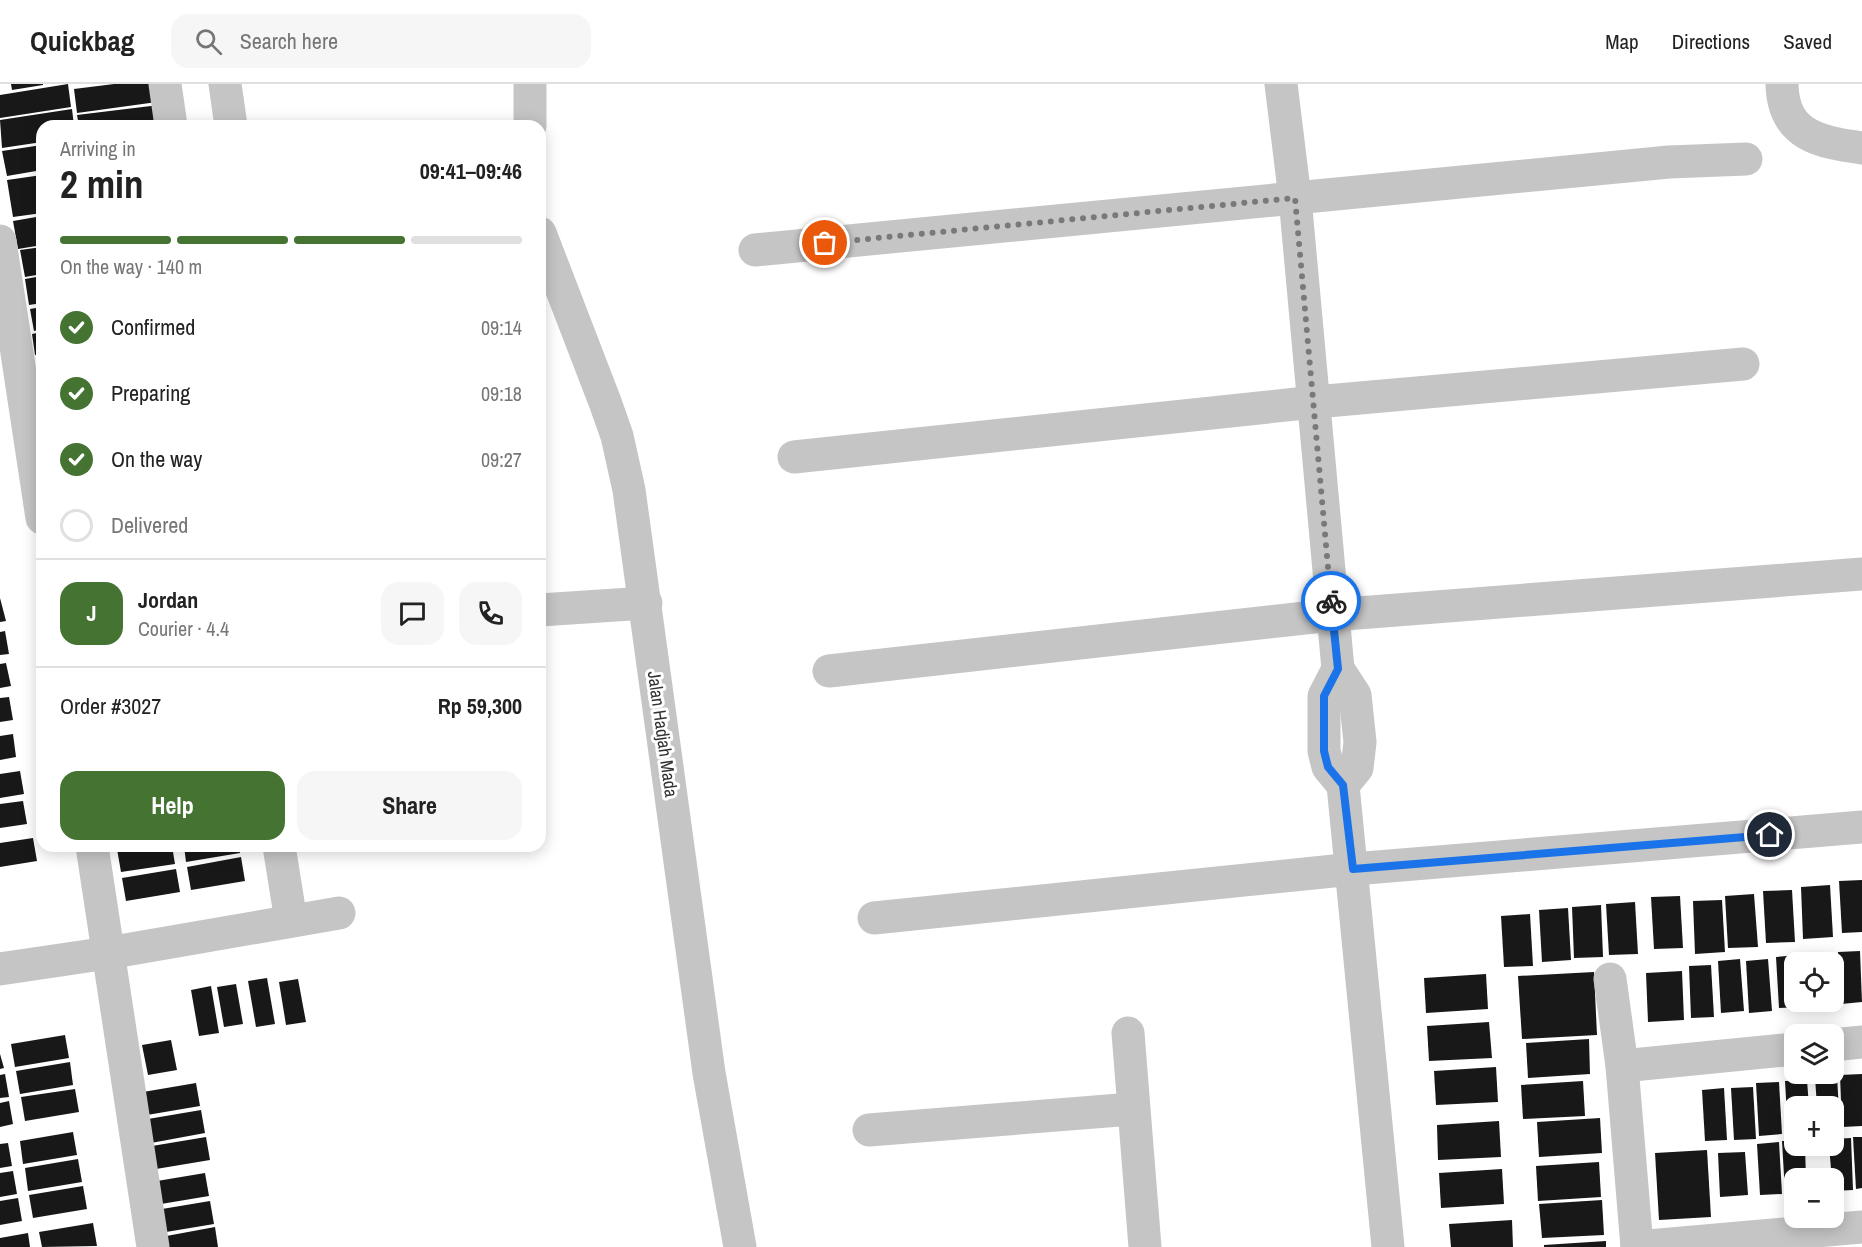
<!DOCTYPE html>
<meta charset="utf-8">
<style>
:root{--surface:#fff;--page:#f6f6f6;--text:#222;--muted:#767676;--line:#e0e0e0;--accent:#447332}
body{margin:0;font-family:"Archivo Narrow",sans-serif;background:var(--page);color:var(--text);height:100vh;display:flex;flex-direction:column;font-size:22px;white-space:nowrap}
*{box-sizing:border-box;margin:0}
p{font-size:20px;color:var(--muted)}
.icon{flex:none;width:33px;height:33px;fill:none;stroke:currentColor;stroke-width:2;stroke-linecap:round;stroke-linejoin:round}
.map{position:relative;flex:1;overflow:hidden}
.panel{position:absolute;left:36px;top:36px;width:510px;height:732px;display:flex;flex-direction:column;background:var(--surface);border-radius:18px;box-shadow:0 3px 15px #0003}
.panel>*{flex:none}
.tools{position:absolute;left:1784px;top:868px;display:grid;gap:12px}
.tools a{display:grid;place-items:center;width:60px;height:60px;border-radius:12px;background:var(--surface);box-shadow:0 3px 15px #0003;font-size:30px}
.pin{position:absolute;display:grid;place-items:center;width:51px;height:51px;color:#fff;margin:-26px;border:3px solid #fff;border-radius:50%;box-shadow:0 2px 6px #0007}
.courier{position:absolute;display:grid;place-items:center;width:60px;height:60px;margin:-30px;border:4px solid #1a73e8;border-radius:50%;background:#fff;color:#222;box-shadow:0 2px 8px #0007}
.overview em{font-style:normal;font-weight:700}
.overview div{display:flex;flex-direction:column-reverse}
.overview{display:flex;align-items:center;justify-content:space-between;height:102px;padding:0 24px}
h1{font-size:39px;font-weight:700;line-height:45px}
.bar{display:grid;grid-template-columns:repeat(4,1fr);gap:9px 6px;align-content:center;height:72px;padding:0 24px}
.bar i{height:8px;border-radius:4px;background:var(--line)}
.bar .selected{background:var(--accent)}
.bar p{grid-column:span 4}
.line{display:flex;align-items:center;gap:15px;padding:0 24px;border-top:2px solid var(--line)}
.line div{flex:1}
.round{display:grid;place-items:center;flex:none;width:63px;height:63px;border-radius:18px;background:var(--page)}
ol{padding:0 24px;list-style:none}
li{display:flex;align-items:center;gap:18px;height:66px}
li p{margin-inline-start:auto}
li .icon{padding:6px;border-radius:50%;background:var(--accent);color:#fff;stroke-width:4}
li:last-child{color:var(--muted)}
li i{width:33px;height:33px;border:3px solid var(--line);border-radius:50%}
.action{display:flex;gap:12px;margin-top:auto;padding:12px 24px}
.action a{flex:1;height:69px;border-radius:18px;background:var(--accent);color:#fff;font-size:24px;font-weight:700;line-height:69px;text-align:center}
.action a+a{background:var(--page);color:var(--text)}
header{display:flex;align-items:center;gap:36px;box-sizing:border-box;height:84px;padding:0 30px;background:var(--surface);border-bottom:2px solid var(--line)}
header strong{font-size:28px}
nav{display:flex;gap:33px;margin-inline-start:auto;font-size:21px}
.search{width:420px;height:54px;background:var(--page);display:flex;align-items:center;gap:15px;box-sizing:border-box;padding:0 21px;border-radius:18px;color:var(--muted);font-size:22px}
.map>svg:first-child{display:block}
.building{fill:#181818}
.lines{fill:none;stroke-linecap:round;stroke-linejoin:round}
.minor{stroke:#c5c5c5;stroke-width:33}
.done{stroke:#797979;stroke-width:6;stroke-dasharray:0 10.8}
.route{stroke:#1a73e8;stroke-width:8}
.labels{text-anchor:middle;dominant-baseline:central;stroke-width:6;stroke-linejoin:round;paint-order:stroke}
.street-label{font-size:18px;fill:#313131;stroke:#fff}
</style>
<header>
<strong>Quickbag</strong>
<div class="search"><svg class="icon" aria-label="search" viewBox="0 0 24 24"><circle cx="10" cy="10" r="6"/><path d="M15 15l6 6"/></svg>Search here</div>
<nav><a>Map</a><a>Directions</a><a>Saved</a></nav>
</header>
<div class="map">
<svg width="1862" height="1163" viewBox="0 0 1862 1163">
<rect width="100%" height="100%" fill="#fff"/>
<!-- building -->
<g class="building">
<polygon points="11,0 43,0 43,1 12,6"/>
<polygon points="68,0 71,23 0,34 0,11"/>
<polygon points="114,0 155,0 157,18 77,29 74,5"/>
<polygon points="159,21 162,42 79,42 77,31"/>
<polygon points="72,25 74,42 42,42 42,58 2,64 0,36"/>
<polygon points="42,61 42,86 7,92 2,67"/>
<polygon points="42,91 42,129 13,133 7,96"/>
<polygon points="42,132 42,161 18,165 13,137"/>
<polygon points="42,163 42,190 25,193 20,166"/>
<polygon points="42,192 42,219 29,221 25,195"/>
<polygon points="42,223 42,245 34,247 30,225"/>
<polygon points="42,248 42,270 35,271 32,250"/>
<polygon points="42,275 42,313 41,313 36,276"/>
<polygon points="0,514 6,537 0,538"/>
<polygon points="5,547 9,570 0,571 0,548"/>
<polygon points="6,579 11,602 0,604 0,580"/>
<polygon points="9,613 13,636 0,638 0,614"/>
<polygon points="13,650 16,673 0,676 0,652"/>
<polygon points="20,687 24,710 0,714 0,690"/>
<polygon points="23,717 27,740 0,744 0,720"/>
<polygon points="33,754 37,777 0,783 0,759"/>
<polygon points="139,762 172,762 175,780 121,788 117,765"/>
<polygon points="184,762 239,762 240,769 186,778"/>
<polygon points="241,773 245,797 191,806 187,783"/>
<polygon points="176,785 180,808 126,817 122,794"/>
<polygon points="1862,796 1862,848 1842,849 1839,797"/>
<polygon points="1830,801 1833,853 1803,855 1801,803"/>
<polygon points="1792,806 1795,858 1766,859 1763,807"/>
<polygon points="1754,810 1758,863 1728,864 1725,812"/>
<polygon points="1680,812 1683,864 1654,865 1651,813"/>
<polygon points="1722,816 1725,868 1695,870 1693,817"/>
<polygon points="1635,818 1638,870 1609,871 1606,820"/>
<polygon points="1601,821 1603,873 1574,874 1572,823"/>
<polygon points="1568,824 1571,876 1542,878 1539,826"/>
<polygon points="1530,830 1533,882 1504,883 1501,832"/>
<polygon points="1860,867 1862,918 1841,920 1838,868"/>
<polygon points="1828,869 1829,879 1807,879 1806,870"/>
<polygon points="1798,871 1798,879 1794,879 1794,918 1800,918 1801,923 1779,924 1776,873"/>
<polygon points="1740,875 1744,927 1721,929 1718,877"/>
<polygon points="1768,875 1772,927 1749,929 1746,877"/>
<polygon points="1711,881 1714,933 1691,934 1689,882"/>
<polygon points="1682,887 1684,936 1648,938 1646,889"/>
<polygon points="1594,888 1597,951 1522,955 1518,892"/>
<polygon points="1486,890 1488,925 1426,929 1424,894"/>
<polygon points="267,894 275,940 256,943 248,897"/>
<polygon points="298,895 306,938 286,941 279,898"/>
<polygon points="236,900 243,940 224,943 217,903"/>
<polygon points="211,902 219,949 199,952 191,906"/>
<polygon points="1809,918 1831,918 1831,921 1809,922"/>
<polygon points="1489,938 1492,974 1429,977 1427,942"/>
<polygon points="65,951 69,974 15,983 11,960"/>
<polygon points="1589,955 1590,990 1528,994 1526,959"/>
<polygon points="171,956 177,986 148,991 142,961"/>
<polygon points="0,970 4,984 0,985"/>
<polygon points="70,978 73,1001 20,1010 16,987"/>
<polygon points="1496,983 1498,1018 1436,1021 1434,987"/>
<polygon points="5,990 9,1013 0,1014 0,991"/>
<polygon points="1862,990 1862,1042 1842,1043 1840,991"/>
<polygon points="1837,992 1840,1044 1833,1044 1833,1023 1817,1023 1815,993"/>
<polygon points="1807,996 1809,1023 1794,1023 1794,1049 1788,1049 1785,997"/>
<polygon points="1583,997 1585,1032 1523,1035 1521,1001"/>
<polygon points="1779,998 1782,1050 1759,1052 1756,999"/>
<polygon points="196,999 200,1022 147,1031 143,1008"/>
<polygon points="1753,1003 1756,1055 1734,1056 1731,1004"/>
<polygon points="1724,1004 1727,1056 1705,1057 1702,1006"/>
<polygon points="75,1005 79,1028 25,1037 21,1013"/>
<polygon points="9,1017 13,1040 0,1043 0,1019"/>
<polygon points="201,1026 205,1049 151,1059 148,1035"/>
<polygon points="1600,1034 1602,1069 1539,1073 1537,1038"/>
<polygon points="1499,1037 1501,1073 1438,1076 1437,1041"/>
<polygon points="73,1048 77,1071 23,1080 20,1057"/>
<polygon points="206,1053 210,1076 156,1085 152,1062"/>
<polygon points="1853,1053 1862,1053 1862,1104 1856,1105"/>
<polygon points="1851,1054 1853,1106 1833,1107 1829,1062 1833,1062 1833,1055"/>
<polygon points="1782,1057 1794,1057 1794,1062 1805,1062 1806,1095 1794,1095 1794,1109 1785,1109"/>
<polygon points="1779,1058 1782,1110 1760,1111 1757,1060"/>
<polygon points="8,1059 12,1082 0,1084 0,1060"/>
<polygon points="1707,1066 1711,1133 1659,1136 1655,1069"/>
<polygon points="1745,1068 1748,1111 1720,1113 1718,1069"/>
<polygon points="78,1075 82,1098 28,1107 25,1084"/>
<polygon points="1599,1078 1601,1113 1538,1117 1536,1082"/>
<polygon points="1502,1085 1504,1120 1441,1124 1439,1089"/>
<polygon points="13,1087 17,1110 0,1113 0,1089"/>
<polygon points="205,1089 209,1112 155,1121 151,1098"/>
<polygon points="83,1102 87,1125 33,1134 29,1111"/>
<polygon points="18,1114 22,1137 0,1141 0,1117"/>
<polygon points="1602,1116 1604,1151 1542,1154 1539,1120"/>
<polygon points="210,1117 214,1140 160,1149 156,1126"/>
<polygon points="1512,1136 1513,1163 1451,1163 1449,1140"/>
<polygon points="93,1139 97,1162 42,1163 39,1148"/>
<polygon points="215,1143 218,1163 163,1163 161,1153"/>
<polygon points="28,1149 30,1163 0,1163 0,1154"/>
<polygon points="1606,1157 1606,1163 1544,1163 1544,1161"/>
</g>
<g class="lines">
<!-- minor -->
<g class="minor">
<polyline points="165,0 171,42"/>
<polyline points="225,0 231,42"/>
<polyline points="530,0 530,42"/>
<polyline points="1281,0 1295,114 1338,585 1355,611 1360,658 1357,684 1343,701"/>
<path d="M1782 0C1783 52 1820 58 1862 64"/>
<polyline points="540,149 605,318 617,352 629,406 709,989 740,1163"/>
<polyline points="0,157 42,434"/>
<polyline points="755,166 1669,78 1746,75"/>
<polyline points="794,373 1315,318 1743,280"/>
<polyline points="540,526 646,519"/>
<polyline points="1338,585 1324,612 1324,667 1328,683 1343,701 1388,1163"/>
<polyline points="829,587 1332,531 1862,490"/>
<polyline points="92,762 153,1163"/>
<polyline points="279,762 291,837"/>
<polyline points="874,834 1353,785 1862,743"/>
<polyline points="0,885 108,869 339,829"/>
<polyline points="1610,895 1622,982 1637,1163"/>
<polyline points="1128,949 1145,1163"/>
<polyline points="1833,961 1862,958"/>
<polyline points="1622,982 1794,965"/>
<polyline points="869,1046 1132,1025"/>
<polyline points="1637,1163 1862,1143"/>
</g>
</g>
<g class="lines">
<!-- done -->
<polyline class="done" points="825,159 1295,114 1331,517"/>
<!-- route -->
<polyline class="route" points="1331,517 1338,585 1324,612 1324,667 1328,683 1343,701 1353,785 1770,751"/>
</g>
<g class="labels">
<!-- street labels -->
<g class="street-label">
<text transform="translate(663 650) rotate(82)">Jalan Hadjah Mada</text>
</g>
</g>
</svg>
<div class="tools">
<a><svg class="icon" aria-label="locate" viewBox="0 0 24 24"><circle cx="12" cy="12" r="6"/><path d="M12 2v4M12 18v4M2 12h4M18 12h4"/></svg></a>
<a><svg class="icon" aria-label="layers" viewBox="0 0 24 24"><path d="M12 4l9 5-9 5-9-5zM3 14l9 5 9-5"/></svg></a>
<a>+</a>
<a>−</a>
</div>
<div class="pin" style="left:825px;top:159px;background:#ea580c"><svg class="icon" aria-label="bag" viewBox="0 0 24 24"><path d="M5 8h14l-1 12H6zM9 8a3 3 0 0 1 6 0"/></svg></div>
<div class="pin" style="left:1770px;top:751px;background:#1f2937"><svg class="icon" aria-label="home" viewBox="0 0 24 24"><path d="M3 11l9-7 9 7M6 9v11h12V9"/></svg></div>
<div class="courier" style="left:1331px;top:517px"><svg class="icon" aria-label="bike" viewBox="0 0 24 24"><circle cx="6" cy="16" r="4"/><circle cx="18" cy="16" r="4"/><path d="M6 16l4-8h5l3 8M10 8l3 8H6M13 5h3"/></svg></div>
<section class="panel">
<div class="overview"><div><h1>2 min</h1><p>Arriving in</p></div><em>09:41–09:46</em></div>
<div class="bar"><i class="selected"></i><i class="selected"></i><i class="selected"></i><i></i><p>On the way · 140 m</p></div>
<ol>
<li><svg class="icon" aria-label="check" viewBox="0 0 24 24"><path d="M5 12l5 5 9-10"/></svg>Confirmed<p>09:14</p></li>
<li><svg class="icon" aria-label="check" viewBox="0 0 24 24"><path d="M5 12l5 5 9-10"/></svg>Preparing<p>09:18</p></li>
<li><svg class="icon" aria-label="check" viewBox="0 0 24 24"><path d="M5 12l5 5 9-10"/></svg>On the way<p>09:27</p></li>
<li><i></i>Delivered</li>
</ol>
<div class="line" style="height:108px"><b class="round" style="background:var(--accent);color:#fff">J</b><div><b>Jordan</b><p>Courier · 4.4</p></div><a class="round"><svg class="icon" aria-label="chat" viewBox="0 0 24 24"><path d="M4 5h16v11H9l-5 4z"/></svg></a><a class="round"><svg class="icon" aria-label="phone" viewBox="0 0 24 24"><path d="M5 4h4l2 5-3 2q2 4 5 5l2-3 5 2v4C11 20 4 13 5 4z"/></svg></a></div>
<div class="line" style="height:78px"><div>Order #3027</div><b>Rp 59,300</b></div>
<div class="action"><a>Help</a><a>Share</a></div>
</section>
</div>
